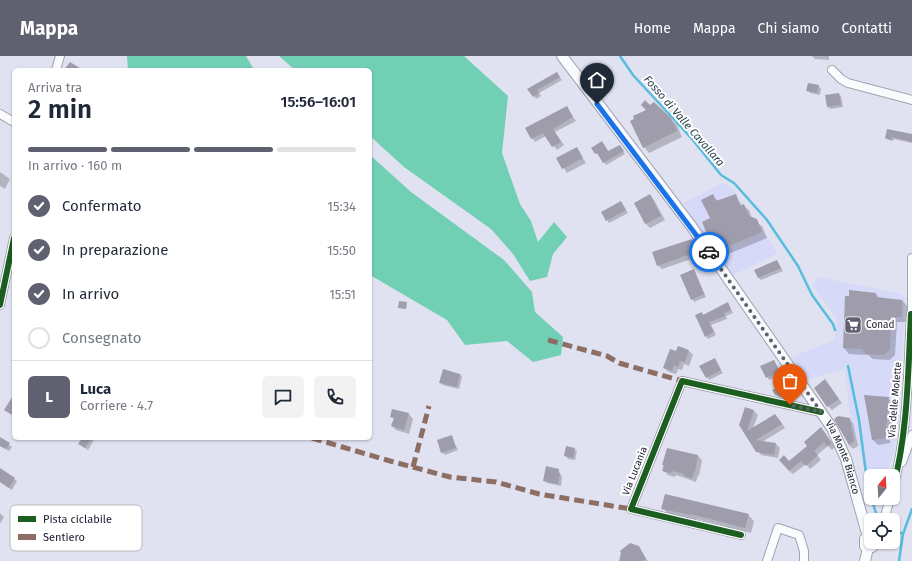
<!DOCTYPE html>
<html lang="it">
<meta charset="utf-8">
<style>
:root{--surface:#fff;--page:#f2f2f3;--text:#1f2937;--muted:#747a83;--line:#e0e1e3;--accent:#5f6070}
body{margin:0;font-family:"Fira Sans",sans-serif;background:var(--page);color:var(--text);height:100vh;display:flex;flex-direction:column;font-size:15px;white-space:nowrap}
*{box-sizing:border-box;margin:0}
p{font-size:13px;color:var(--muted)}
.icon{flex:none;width:22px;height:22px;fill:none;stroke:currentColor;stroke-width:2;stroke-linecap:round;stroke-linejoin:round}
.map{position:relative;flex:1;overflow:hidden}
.side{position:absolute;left:12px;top:12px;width:360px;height:372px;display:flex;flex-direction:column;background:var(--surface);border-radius:6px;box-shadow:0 1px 3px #0004}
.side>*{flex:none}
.needle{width:26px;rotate:18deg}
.buttons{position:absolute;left:864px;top:413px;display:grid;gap:8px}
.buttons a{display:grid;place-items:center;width:36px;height:36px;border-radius:6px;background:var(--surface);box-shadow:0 1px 3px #0004;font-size:20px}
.pin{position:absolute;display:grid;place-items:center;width:34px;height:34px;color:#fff;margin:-41px -17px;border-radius:50% 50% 50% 0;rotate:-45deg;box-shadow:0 0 4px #0007}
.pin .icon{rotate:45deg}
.courier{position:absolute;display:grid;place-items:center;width:40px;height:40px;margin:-20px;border:3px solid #1a73e8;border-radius:50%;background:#fff;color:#222;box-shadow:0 1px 5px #0007}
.summary em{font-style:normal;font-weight:600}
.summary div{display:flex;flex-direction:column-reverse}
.summary{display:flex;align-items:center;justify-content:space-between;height:68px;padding:0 16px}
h1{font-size:26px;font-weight:600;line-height:30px}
.bar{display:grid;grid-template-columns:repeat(4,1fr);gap:6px 4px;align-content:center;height:48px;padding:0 16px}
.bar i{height:5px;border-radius:3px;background:var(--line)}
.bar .on{background:var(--accent)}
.bar p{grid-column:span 4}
.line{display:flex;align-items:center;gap:10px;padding:0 16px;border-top:1px solid var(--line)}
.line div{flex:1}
.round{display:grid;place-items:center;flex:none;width:42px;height:42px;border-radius:6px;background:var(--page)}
ol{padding:0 16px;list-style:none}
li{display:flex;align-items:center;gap:12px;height:44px}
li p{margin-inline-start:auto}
li .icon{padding:4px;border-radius:50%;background:var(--accent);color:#fff;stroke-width:4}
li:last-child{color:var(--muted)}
li i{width:22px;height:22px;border:2px solid var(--line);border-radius:50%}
header{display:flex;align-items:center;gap:24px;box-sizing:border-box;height:56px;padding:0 20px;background:var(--accent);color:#fff}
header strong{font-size:19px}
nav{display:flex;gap:22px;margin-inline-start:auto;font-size:14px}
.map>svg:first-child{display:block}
.built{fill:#d6d9f8}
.forest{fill:#71cfb4}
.shadow{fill:#0003}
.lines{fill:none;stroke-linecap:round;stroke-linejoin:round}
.stream{stroke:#56bddc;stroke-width:2.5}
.building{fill:#9f9dab}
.minor-casing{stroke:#a1a2b1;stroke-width:10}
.major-casing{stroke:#a1a2b1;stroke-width:12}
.minor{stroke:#fafbfd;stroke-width:8}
.major{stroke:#fafbfd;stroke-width:10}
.quiet{stroke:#8d6e63;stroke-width:5;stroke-dasharray:10 5;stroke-linecap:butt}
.cycleway-casing{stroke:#fff;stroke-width:8}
.cycleway{stroke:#1b5e20;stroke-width:6}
.done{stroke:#5f6070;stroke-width:4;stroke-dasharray:0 7.2}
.route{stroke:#1a73e8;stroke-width:5}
.labels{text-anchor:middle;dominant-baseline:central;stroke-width:4;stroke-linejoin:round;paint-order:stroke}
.poi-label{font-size:10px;fill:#191a2b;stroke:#fff;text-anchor:start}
.street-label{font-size:10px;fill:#191a2b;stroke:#fff}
.water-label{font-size:11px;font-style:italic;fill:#213d46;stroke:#fff}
.key{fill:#fff;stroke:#bababf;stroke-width:1}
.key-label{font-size:11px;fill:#191a2b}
</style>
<header>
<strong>Mappa</strong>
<nav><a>Home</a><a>Mappa</a><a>Chi siamo</a><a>Contatti</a></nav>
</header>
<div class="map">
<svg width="912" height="505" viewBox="0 0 912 505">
<rect width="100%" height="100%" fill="#e0e2f1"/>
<!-- built -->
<g class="built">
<polygon points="723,127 733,133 778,197 732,219 683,147"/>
<polygon points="817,221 898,237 905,241 899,359 894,397 885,420 871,420 871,426 868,426 850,359 845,313 805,324 792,301 835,284 837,263 813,231"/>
</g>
<!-- forest -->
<g class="forest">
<polygon points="127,0 246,0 253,12 258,14 128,14"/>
<polygon points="279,0 464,0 508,40 502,97 520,148 531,165 538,186 554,166 567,181 553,198 547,221 530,225 513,198 491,173 404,111 370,80 370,14 295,14"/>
<polygon points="370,99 411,136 504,204 532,236 535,256 563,281 561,299 533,306 507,285 465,289 447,264 370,219"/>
</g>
<!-- shadow -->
<g class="shadow">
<polygon points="812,0 829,0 829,4 815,3"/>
<polygon points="559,20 562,24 539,37 541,40 536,43 529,33"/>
<polygon points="818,30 821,32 820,39 810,37 808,34"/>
<polygon points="839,38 841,40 843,51 831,53 828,51"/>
<polygon points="654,47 677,69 682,81 649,97 644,91 636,63"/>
<polygon points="566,51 576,65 555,76 564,89 557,94 546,80 535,86 532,82"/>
<polygon points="888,74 912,79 912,87 894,83 893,85 888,84 886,82"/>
<polygon points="604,89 609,96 622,93 625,98 606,109 599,99 596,97"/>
<polygon points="576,92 586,107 567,117 557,102"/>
<polygon points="0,116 10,123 5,133 0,130"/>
<polygon points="650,139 654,144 665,164 650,172 646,168"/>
<polygon points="712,139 718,145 735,139 742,150 749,154 752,163 762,170 767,182 726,199 721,194 716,182 713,183 708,178 703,166 711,163"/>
<polygon points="621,147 628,157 609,167 607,164"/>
<polygon points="692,184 703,199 662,213 658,209"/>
<polygon points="777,205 783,215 761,224 758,221"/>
<polygon points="694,214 706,241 694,246 682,220"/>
<polygon points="876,238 880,243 902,244 907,250 907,266 897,266 895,299 890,304 873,303 868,299 849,298 844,292 846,241"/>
<polygon points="728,247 733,257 726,260 727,263 711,269 716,279 708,283 706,280 701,257 704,260"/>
<polygon points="689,295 693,299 689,310 684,308 682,314 678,313 676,318 669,316 664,312 676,297"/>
<polygon points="714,303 723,317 709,324 700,310"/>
<polygon points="774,305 782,319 769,324 762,310"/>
<polygon points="460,318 462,321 459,333 443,329 440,326"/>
<polygon points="825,325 842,347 832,354 828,350"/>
<polygon points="780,331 783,334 787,343 778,341 776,338"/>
<polygon points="888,342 894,348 890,387 878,389 873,384"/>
<polygon points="746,352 754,355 758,359 753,372 775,359 779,363 785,372 762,386 776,388 780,392 778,402 761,399 740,369"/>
<polygon points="409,358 413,363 409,378 396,374 392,370 394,363 391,360"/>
<polygon points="849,363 853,367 858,390 853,393 849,389"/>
<polygon points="821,373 835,391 832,394 828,390 817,399 821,404 810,413 806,408 793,418 789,415 789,406 809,390"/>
<polygon points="451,380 458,394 445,399 442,396"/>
<polygon points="0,382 12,391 9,395 0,390"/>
<polygon points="83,382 94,384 88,394 82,390"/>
<polygon points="574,393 577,395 575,404 568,403 566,400"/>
<polygon points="698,400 702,404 699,420 698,419 696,426 676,419 675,421 668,419 664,415 663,409"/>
<polygon points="0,413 17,425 12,434 0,426"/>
<polygon points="558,413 562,421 561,430 547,427 544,425"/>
<polygon points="663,452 748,459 754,465 751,477 697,463 696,464 668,458"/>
<polygon points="0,457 4,461 0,468"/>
<polygon points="638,491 648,505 620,505"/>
</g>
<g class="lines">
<!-- stream -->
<g class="stream">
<polyline points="620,0 633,19 692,83 721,119 734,127 767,164 798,210 812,239 833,268 835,274"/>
<polyline points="848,310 859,364 868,432 871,441"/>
<polyline points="871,442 876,457 882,464"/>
<polyline points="893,473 903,478"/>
<polyline points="899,505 903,478 912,453"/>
</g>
</g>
<!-- building -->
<g class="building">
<polygon points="70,6 83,14 64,14"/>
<polygon points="557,16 560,21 537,34 539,37 533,41 527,33"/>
<polygon points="808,27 819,29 817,37 806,35"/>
<polygon points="839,37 841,49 827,51 825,39"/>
<polygon points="645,44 650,49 654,46 671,62 677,75 643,92 630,65 634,63 633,60 646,54 641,49"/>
<polygon points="567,50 573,61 553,73 561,86 552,91 543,77 531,83 525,72"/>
<polygon points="887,73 912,78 912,86 892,81 891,84 885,82"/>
<polygon points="602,85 608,95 620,89 624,95 603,107 597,97 595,98 591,92"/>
<polygon points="577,91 583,102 562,113 556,102"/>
<polygon points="650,138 661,160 645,168 634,147"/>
<polygon points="713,138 716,145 736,138 740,150 744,148 749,160 757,163 762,176 720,194 712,177 707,178 702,166 710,162 701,144"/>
<polygon points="621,145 626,154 606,165 601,156"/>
<polygon points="692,183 699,195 657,210 652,196"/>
<polygon points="777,204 781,212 758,222 754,214"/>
<polygon points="694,213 704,238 691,244 680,219"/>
<polygon points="849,234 876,237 876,241 902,244 902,261 891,261 890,293 884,299 866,298 862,293 843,292 845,240 849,240"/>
<polygon points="399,245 407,246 406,253 398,252"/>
<polygon points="728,246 731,254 724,257 725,260 709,266 714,276 705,281 695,259 702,256 703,259"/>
<polygon points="678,290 689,294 685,306 680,305 678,311 674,309 672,315 663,312 670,293 676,295"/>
<polygon points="715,302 721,314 706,322 699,310"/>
<polygon points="774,304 780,316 766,322 760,310"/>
<polygon points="443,313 460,318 457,331 439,327"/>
<polygon points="825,323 839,343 827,351 814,332"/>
<polygon points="780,330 786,342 775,339 772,334"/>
<polygon points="14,338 14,360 4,354"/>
<polygon points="864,339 889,341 885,382 872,384"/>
<polygon points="745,351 754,354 747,375 775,358 782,368 756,384 776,387 774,399 756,396 739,369"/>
<polygon points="392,353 409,357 404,374 391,370 394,362 390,361"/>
<polygon points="838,360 850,362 854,385 849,389 834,363"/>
<polygon points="821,371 832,387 827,390 824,386 814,395 818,399 806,410 801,405 789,415 779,404 784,399 789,405 807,390 804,386"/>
<polygon points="452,379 456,392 441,397 437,384"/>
<polygon points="0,381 10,387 6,393 0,390"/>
<polygon points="82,382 91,382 85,392 78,388"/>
<polygon points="566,390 575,392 573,402 564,400"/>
<polygon points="667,392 698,399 695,416 694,416 692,422 684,420 684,418 672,415 671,417 662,415 664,409 662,409"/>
<polygon points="546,410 559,413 558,417 560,418 558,428 543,425"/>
<polygon points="0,412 15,422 9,432 0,426"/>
<polygon points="665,438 749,458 745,472 691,458 691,459 661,453"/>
<polygon points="630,487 639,490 646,503 642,505 619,505 621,497 620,495"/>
</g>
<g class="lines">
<defs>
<g id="minor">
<polyline points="56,14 60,0"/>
<polyline points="832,14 841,23 848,27 912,44"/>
<polyline points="0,58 14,66"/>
<polyline points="912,202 912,259"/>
<polyline points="0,249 14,182"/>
<polyline points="902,406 912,379"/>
<path d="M893 432C908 376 908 316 911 258"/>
<polyline points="884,464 890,442"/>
<polyline points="741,479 631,453 682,325 821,356"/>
<polyline points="767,505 778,472 799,479 804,495 804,505"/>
</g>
<g id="major">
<path id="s1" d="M562 0 692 171 832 372 846 403 868 481"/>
<polyline points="871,481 865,483 865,490 872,491 876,486"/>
<polyline points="865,505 868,492"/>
</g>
</defs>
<!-- minor casing -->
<use href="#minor" class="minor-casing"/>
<!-- major casing -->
<use href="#major" class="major-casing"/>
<!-- minor -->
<use href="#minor" class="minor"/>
<!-- major -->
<use href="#major" class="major"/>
<!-- quiet -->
<g class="quiet">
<polyline points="548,284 607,300 619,307 682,325"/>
<polyline points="312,382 390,405 450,421 496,426 539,438 631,453"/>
<polyline points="413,411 429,350"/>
</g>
<defs>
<g id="cycleway">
<polyline points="0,249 14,182"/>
<path d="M893 432C908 376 908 316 911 258"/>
<polyline points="741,479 631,453 682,325 821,356"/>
</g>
</defs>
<!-- cycleway casing -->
<use href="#cycleway" class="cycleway-casing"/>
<!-- cycleway -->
<use href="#cycleway" class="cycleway"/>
</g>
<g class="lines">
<!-- done -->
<polyline class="done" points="709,196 821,356 790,349"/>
<!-- route -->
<polyline class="route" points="597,48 709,196"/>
</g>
<!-- icons -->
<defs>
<symbol id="supermarket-square" viewBox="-11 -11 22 22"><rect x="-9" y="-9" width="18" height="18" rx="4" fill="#5f6070" stroke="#fff"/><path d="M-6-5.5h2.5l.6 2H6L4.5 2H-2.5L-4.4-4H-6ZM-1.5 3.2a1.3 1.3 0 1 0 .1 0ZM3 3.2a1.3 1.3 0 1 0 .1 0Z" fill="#fff"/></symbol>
</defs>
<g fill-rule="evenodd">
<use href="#supermarket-square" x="843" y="259" width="20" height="20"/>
</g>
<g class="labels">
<!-- poi labels -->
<g class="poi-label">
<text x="866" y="269">Conad</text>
</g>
<!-- street labels -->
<g class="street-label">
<text transform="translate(895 344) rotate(-85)">Via delle Molette</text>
<text stroke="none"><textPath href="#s1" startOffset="491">Via Monte Bianco</textPath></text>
<text transform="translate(635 415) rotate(-68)">Via Lucania</text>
</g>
<!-- water labels -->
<g class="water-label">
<text transform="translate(684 65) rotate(49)">Fosso di Valle Cavallara</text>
</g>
</g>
<!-- legend -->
<rect x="10" y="449" width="132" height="46" rx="6" class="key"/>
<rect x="18" y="460" width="18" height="6" fill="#1b5e20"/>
<rect x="18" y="478" width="18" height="6" fill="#8d6e63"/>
<g class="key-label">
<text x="43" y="467">Pista ciclabile</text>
<text x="43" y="485">Sentiero</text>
</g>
</svg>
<div class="buttons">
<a><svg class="needle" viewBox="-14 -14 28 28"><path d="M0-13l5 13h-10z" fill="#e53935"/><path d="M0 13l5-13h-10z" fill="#747a83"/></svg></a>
<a><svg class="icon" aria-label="locate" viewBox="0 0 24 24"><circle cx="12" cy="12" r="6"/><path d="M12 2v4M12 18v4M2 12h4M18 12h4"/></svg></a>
</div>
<div class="pin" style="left:790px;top:349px;background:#ea580c"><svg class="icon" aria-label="bag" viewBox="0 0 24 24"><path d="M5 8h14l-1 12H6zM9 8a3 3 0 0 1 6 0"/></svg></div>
<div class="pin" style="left:597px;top:48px;background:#1f2937"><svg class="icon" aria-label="home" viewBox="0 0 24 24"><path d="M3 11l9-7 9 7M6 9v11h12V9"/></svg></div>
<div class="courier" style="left:709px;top:196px"><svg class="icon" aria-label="car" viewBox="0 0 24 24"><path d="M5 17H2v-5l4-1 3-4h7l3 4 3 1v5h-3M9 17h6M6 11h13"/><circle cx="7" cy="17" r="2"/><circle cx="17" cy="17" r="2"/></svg></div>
<section class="side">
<div class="summary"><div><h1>2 min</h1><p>Arriva tra</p></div><em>15:56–16:01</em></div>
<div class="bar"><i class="on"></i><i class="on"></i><i class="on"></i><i></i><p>In arrivo · 160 m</p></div>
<ol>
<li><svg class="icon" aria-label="check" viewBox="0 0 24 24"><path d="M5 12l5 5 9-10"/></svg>Confermato<p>15:34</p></li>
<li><svg class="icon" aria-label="check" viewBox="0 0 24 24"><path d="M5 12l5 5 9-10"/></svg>In preparazione<p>15:50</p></li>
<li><svg class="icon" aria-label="check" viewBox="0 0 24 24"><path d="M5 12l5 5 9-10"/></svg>In arrivo<p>15:51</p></li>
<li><i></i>Consegnato</li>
</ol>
<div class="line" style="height:72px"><b class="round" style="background:var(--accent);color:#fff">L</b><div><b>Luca</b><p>Corriere · 4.7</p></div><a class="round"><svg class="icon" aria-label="chat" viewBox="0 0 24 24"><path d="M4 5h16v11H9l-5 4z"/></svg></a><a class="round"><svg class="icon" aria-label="phone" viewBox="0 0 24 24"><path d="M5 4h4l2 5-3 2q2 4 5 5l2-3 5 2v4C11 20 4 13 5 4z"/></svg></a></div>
</section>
</div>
